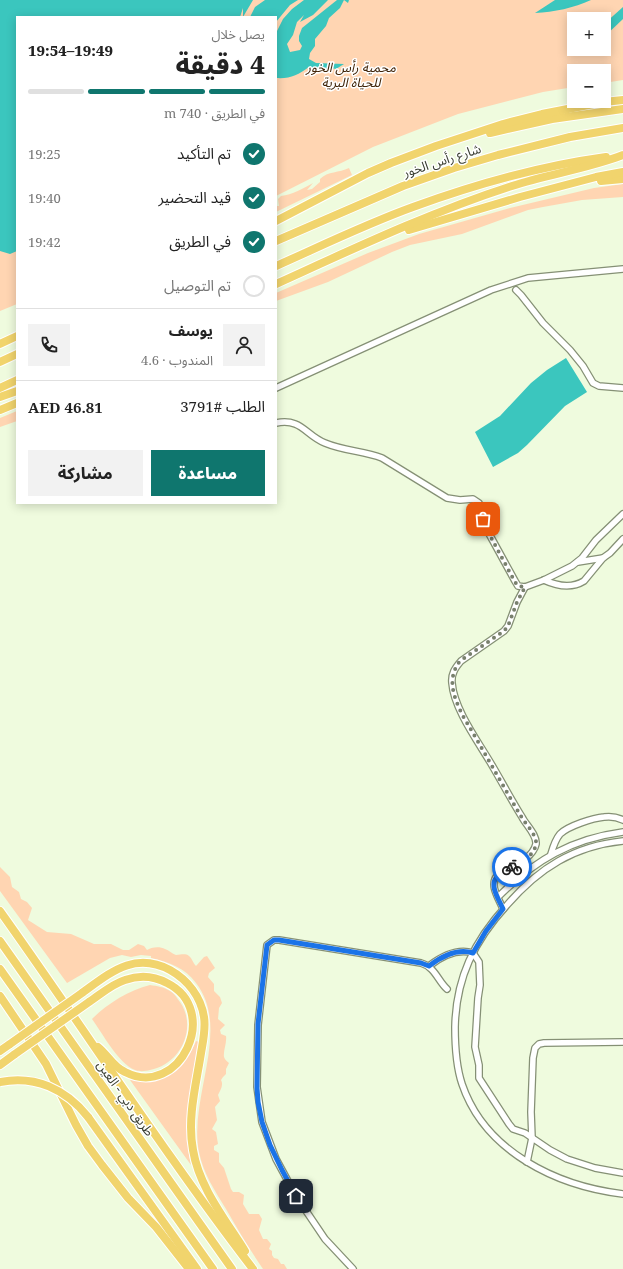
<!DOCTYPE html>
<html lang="ar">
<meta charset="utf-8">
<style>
:root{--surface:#fff;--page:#f2f2f2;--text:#222;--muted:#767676;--line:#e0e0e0;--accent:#0f766e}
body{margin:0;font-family:"Noto Serif","Noto Sans Arabic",serif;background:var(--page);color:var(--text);direction:rtl;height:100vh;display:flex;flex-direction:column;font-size:15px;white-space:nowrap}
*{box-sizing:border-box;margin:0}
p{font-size:13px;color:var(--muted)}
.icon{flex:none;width:22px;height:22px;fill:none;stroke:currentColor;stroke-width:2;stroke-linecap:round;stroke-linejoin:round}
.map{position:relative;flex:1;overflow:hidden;direction:ltr}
.drawer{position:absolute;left:16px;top:16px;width:261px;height:488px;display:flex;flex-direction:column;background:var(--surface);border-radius:0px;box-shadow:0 2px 10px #0003;direction:rtl}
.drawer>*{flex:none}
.tools{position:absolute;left:567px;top:12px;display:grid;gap:8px}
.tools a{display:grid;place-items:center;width:44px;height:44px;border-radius:0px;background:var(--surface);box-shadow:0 2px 10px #0003;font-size:20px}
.pin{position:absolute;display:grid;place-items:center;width:34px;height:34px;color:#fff;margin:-17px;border-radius:8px;box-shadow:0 2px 6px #0006}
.courier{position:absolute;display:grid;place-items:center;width:40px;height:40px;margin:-20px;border:3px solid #1a73e8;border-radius:50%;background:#fff;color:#222;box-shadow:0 1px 5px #0007}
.head em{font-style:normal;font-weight:800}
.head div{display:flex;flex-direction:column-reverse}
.head{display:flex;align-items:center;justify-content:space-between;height:68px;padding:0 12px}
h1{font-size:26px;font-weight:800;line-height:30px}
.bar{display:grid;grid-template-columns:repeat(4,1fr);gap:6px 4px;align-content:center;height:48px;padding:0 12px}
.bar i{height:5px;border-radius:3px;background:var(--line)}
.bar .selected{background:var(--accent)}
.bar p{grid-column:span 4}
.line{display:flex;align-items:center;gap:10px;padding:0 12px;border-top:1px solid var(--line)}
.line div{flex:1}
.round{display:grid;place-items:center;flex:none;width:42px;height:42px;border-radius:0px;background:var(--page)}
ol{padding:0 12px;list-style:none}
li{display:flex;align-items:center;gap:12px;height:44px}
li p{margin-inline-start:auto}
li .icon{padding:4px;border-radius:50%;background:var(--accent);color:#fff;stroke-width:4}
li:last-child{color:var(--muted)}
li i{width:22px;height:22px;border:2px solid var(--line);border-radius:50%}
.action{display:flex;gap:8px;margin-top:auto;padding:8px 12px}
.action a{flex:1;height:46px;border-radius:0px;background:var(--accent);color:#fff;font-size:16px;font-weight:800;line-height:46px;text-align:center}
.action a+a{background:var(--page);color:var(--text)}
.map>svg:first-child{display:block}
.green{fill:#ffd5b2;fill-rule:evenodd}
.water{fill:#3bc6be}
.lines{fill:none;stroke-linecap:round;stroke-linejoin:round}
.minor-casing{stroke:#859075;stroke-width:8}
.highway-casing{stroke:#fff;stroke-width:10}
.minor{stroke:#fff;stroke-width:5.5}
.highway{stroke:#f1d46d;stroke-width:8}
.highway-bridge-casing{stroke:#fff;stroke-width:10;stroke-linecap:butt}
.highway-bridge{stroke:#f1d46d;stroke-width:8}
.done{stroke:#79806e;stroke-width:4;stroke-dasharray:0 7.2}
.route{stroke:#1a73e8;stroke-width:5}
.labels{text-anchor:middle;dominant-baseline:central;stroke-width:3;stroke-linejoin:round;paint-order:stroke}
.park-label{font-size:13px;font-style:italic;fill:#412509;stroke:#fff}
.street-label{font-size:13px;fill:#393e32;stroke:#fff}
</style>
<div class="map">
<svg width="623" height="1269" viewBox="0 0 623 1269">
<rect width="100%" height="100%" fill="#effbde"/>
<!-- green -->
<g class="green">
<path d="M0 0H623V80L604 83V71H574V87L543 92 458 114 373 147 276 196V17H17V304L0 311ZM574 19H604V49H574Z"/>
<path d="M349 168 352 175 276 212V206H279L278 199 281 196C292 195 304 188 313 183L307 190 312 189 320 182V179C328 171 339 173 349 168Z"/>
<polygon points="623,184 623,197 582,200 543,207 528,210 462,234 410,245 392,252 328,282 276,301 276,293 368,253 419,234 510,208 594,188"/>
<polygon points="17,411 17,421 0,427 0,418"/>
<path d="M0 867 10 877 12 887 19 892 21 899 27 902 32 908 28 920 47 932 71 934 94 944H111L123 950H129L138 944 144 946 147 950C151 947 160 946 165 949 169 950 172 954 176 955 181 955 185 953 189 956 192 958 193 963 196 966L204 957 207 956 215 968 209 973 208 977 214 984V991L220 997 222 1003 219 1008 218 1019 225 1025 220 1030 221 1034 226 1036C227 1043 223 1051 224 1057 225 1060 227 1061 229 1063L226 1069V1074L223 1077 221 1080C224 1085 220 1091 218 1095L220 1101 215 1107 217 1120 212 1129 216 1132 218 1144 214 1146V1150L219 1153V1162L224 1168 231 1189 233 1192H239L244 1195 243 1204 249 1214H259L262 1219 259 1230 263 1239H267L271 1244 269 1249 272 1251V1255L274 1258 278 1259 281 1264H284L287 1269H263C250 1250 238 1230 226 1209 215 1191 203 1173 199 1152 188 1098 232 1030 196 983 185 968 169 962 151 958V956L141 955 131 957 122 955 110 958 67 983 0 891Z"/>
<path d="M150 985C157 986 164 987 170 991 174 993 177 998 180 1002 198 1028 180 1065 150 1070 146 1071 140 1072 135 1070 118 1063 103 1034 92 1019 107 1004 129 990 150 985Z"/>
<path d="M196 1041 199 1042C191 1083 182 1124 191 1165L130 1080C162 1084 184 1071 196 1041Z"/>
</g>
<!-- water -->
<g class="water">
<polygon points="0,0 253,0 243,17 243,8 240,17 17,17 17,251 10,254 0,251"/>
<polygon points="265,0 298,0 290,5 276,22 276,17 250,17 255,7"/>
<path d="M304 0H328L313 15 300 22 304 15 297 22 293 35 287 44 290 52 300 50 302 46 299 41V36L302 28 337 0H349L348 3 344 0 340 8 329 18 326 26 315 39V46L310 53 309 59 316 63 344 64 336 69 330 68 317 72 314 68 309 67C298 75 290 79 276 78V33L283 19 292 9Z"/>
<path d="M555 0H591C574 8 554 12 535 13Z"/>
<polygon points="623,7 623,19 604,37 604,24"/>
<polygon points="566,358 587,392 565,406 527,445 518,453 493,467 475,432 500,416 531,383 547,370"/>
</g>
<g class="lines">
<defs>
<g id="minor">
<polyline points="516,290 521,295 543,323 570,350 583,366 593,383 599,386 623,388"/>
<polyline points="276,388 491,290 528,278 623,269"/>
<path d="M276 423C302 418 305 435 325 443 344 451 364 451 382 458L447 498 460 500 473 499 479 503 483 519 487 530 515 581 518 586 525 587 544 580 572 566 582 558 596 540 623 514"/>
<polyline points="578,562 603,558"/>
<path d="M544 580C557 586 571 589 584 581L603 558 610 553 623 539"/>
<path d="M623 841C574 846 539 868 507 905 474 941 456 978 455 1027 455 1046 456 1066 462 1084 485 1152 557 1186 623 1194"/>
<path d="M551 854C553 847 555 840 560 834 568 826 593 818 604 817 611 816 617 817 623 820"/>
<path d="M498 897C535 860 571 839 623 832"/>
<path d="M503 909C499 899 489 885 497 876 510 868 533 859 536 844 537 835 526 825 522 817 512 801 503 784 493 767 480 744 454 710 452 683 451 674 455 668 461 661L504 631 508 626 517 602 525 587"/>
<path d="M429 966C442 956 457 948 473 953L479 962 480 985 478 998 475 1047 479 1065V1078L509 1124 513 1129 525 1133 550 1150 567 1159 595 1168 623 1173"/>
<polyline points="527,1162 532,1138 531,1112 533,1058 535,1048 539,1044 544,1043 623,1042"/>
<path d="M353 1269 325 1239 296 1196 276 1159 262 1122 257 1087 258 1025 267 945 274 940H279L421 963C435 967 438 981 447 989"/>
</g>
<g id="highway">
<polyline points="490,133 552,119 623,109"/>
<polyline points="601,181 623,179"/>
<polyline points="276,221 368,173 391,163 436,146 503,124 542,114 604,102 623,100"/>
<polyline points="409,230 520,197 596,177 623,172"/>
<polyline points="276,241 403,186 454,168 498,155 570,137 623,128"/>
<path d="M276 266C321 246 366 224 413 207 476 184 540 166 606 157"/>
<path d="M276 284C353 249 431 212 512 186 548 174 587 169 623 155"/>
<polyline points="0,344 17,336"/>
<polyline points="0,362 17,354"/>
<polyline points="0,388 17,380"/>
<polyline points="0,397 17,391"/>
<polyline points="0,410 17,403"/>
<path d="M0 911C85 1030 164 1153 253 1269"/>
<polyline points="0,941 232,1269"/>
<polyline points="0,969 213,1269"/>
<path d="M82 993C110 973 134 951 170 970 188 980 201 997 204 1017 206 1029 203 1041 201 1053 196 1085 187 1118 193 1150 199 1187 225 1219 245 1251"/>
<polyline points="0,996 46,1064 76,1125 88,1146 102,1165 128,1198 156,1227 189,1269"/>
<path d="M89 1002C101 994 112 984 125 980 139 975 154 976 167 983 222 1010 180 1100 125 1072 113 1067 108 1055 98 1047"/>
<polyline points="0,1051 10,1044"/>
<polyline points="0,1065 15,1054"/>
<polyline points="88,1117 197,1269"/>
</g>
</defs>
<!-- minor casing -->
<use href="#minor" class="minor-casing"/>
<!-- highway casing -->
<use href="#highway" class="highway-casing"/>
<!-- minor -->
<use href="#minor" class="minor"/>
<!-- highway -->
<use href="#highway" class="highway"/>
<defs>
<g id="highway-bridge">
<polyline points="10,1044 82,993"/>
<polyline points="15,1054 89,1002"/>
<path d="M0 1082C35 1075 66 1089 88 1117"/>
</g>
</defs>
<!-- highway-bridge casing -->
<use href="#highway-bridge" class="highway-bridge-casing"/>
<!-- highway-bridge -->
<use href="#highway-bridge" class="highway-bridge"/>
</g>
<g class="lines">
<!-- done -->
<path class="done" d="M483 519 487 530 515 582 518 586 525 587 517 602 508 626 504 631 460 661C446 679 454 698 463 716 483 750 502 784 522 818 526 824 536 835 536 842 536 855 521 862 512 867"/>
<!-- route -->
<path class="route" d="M296 1196 282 1170 270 1145 262 1122 258 1102 257 1088 258 1024 267 945 274 940H279L421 963 429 966C442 956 457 948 473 953L486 931 503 909C499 900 488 884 498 876 502 873 507 870 512 867"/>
</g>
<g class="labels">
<!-- park labels -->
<g class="park-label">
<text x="351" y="67">محمية رأس الخور<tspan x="351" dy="15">للحياة البرية</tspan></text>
</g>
<!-- street labels -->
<g class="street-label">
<text transform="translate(442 160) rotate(-18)">شارع رأس الخور</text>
<text transform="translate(126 1098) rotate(55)">طريق دبي - العين</text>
</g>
</g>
</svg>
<div class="tools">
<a>+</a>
<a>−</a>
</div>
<div class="pin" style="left:483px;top:519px;background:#ea580c"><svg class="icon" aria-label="bag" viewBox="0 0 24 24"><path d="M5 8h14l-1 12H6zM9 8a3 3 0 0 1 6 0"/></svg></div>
<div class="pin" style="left:296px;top:1196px;background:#1f2937"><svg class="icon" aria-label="home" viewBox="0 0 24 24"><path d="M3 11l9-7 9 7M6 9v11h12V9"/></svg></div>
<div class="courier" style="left:512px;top:867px"><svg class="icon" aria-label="bike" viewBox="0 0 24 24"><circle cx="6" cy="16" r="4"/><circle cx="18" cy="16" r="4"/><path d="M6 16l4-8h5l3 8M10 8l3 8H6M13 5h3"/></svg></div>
<section class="drawer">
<div class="head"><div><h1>4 دقيقة</h1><p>يصل خلال</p></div><em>19:49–19:54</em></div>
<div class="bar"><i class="selected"></i><i class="selected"></i><i class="selected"></i><i></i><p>في الطريق · 740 m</p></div>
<ol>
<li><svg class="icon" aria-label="check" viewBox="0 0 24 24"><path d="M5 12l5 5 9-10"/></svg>تم التأكيد<p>19:25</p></li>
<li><svg class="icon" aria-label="check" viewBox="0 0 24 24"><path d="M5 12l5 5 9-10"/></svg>قيد التحضير<p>19:40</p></li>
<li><svg class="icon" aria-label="check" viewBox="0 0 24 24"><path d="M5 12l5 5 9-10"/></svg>في الطريق<p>19:42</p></li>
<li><i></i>تم التوصيل</li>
</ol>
<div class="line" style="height:72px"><a class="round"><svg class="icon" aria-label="person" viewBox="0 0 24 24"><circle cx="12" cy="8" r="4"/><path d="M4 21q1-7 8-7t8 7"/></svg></a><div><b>يوسف</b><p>المندوب · 4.6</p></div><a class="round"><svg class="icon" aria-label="phone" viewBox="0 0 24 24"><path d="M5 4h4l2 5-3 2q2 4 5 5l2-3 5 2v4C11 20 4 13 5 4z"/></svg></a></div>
<div class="line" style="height:52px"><div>الطلب #3791</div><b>AED 46.81</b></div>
<div class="action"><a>مساعدة</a><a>مشاركة</a></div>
</section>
</div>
